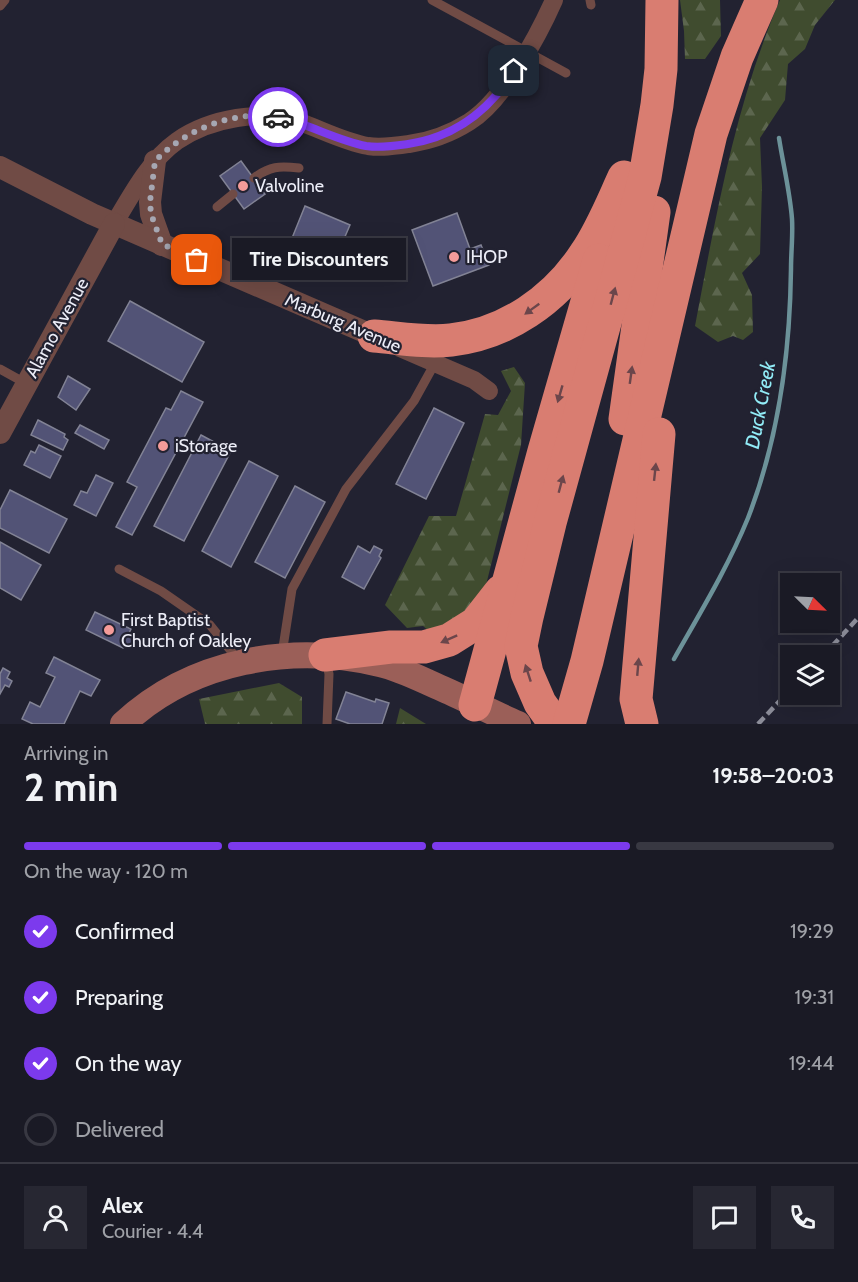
<!DOCTYPE html>
<meta charset="utf-8">
<style>
:root{--surface:#1a1a25;--page:#272732;--text:#f1f3f6;--muted:#9fa1a7;--line:#383842;--accent:#7c3aed}
body{margin:0;font-family:Cabin,sans-serif;background:var(--page);color:var(--text);height:100vh;display:flex;flex-direction:column;font-size:22px;white-space:nowrap}
*{box-sizing:border-box;margin:0}
p{font-size:20px;color:var(--muted)}
.icon{flex:none;width:33px;height:33px;fill:none;stroke:currentColor;stroke-width:2;stroke-linecap:round;stroke-linejoin:round}
.map{position:relative;height:724px;overflow:hidden}
.side{display:flex;flex-direction:column;background:var(--surface);flex:1}
.side>*{flex:none}
.needle{width:39px;rotate:114deg}
.fabs{position:absolute;left:780px;top:573px;display:grid;gap:12px}
.fabs a{display:grid;place-items:center;width:60px;height:60px;border-radius:0px;background:var(--surface);box-shadow:0 6px 24px #0002,0 0 0 2px var(--line);font-size:30px}
.pin{position:absolute;display:grid;place-items:center;width:51px;height:51px;color:#fff;margin:-26px;border-radius:12px;box-shadow:0 3px 9px #0006}
.courier{position:absolute;display:grid;place-items:center;width:60px;height:60px;margin:-30px;border:4px solid #7c3aed;border-radius:50%;background:#fff;color:#222;box-shadow:0 2px 8px #0007}
.bubble{position:absolute;height:42px;border-radius:0px;background:var(--surface);box-shadow:0 6px 24px #0002,0 0 0 2px var(--line);font-size:20px;font-weight:700;line-height:42px;text-align:center}
.summary em{font-style:normal;font-weight:700}
.summary div{display:flex;flex-direction:column-reverse}
.summary{display:flex;align-items:center;justify-content:space-between;height:102px;padding:0 24px}
h1{font-size:39px;font-weight:700;line-height:45px}
.bar{display:grid;grid-template-columns:repeat(4,1fr);gap:9px 6px;align-content:center;height:72px;padding:0 24px}
.bar i{height:8px;border-radius:4px;background:var(--line)}
.bar .selected{background:var(--accent)}
.bar p{grid-column:span 4}
.line{display:flex;align-items:center;gap:15px;padding:0 24px;border-top:2px solid var(--line)}
.line div{flex:1}
.round{display:grid;place-items:center;flex:none;width:63px;height:63px;border-radius:0px;background:var(--page)}
ol{padding:0 24px;list-style:none}
li{display:flex;align-items:center;gap:18px;height:66px}
li p{margin-inline-start:auto}
li .icon{padding:6px;border-radius:50%;background:var(--accent);color:#fff;stroke-width:4}
li:last-child{color:var(--muted)}
li i{width:33px;height:33px;border:3px solid var(--line);border-radius:50%}
.map>svg:first-child{display:block}
.forest{fill:url(#forest-firs)}
.lines{fill:none;stroke-linecap:round;stroke-linejoin:round}
.stream{stroke:#6c9299;stroke-width:4.5}
.building{fill:#525376;stroke:#828395;stroke-width:1.5}
.service{stroke:#704b45;stroke-width:9}
.minor{stroke:#704b45;stroke-width:18}
.tertiary{stroke:#704b45;stroke-width:22}
.secondary{stroke:#9b5f58;stroke-width:26}
.motorway{stroke:#d97d71;stroke-width:33}
.rail{stroke:#8c8d99;stroke-width:4.5;stroke-dasharray:9 4.5;stroke-linecap:butt}
.oneway{fill:#6b464b}
.done{stroke:#a6a7b2;stroke-width:6;stroke-dasharray:0 10.8}
.route{stroke:#7c3aed;stroke-width:8}
.poi-dot{fill:#f59b99;stroke:#222231;stroke-width:2}
.labels{text-anchor:middle;dominant-baseline:central;stroke-width:4.5;stroke-linejoin:round;paint-order:stroke}
.poi-label{font-size:18px;fill:#edeef8;stroke:#222231;text-anchor:start}
.street-label{font-size:18px;fill:#edeef8;stroke:#222231}
.water-label{font-size:20px;font-style:italic;fill:#92ecf7;stroke:#222231}
</style>
<div class="map">
<svg width="858" height="724" viewBox="0 0 858 724">
<defs>
<pattern id="forest-firs" width="22" height="20" patternUnits="userSpaceOnUse" patternTransform="scale(1.5)"><rect width="22" height="20" fill="#404c2f"/><path d="M5 1l3.5 6h-7zM16 11l3.5 6h-7z" fill="#5c664e"/></pattern>
</defs>
<rect width="100%" height="100%" fill="#222231"/>
<!-- forest -->
<g class="forest">
<polygon points="680,0 720,0 721,36 705,59 685,59 684,31"/>
<path d="M835 0 815 25 805 49 788 64 785 100 760 138 762 187 760 254 742 273 752 295 753 332 743 340 733 336 718 342 695 326C716 216 735 104 780 0Z"/>
<polygon points="514,367 525,383 521,445 483,597 437,638 423,626 407,628 385,605 429,516 456,516 485,414 498,415 511,391 501,371"/>
<polygon points="279,683 302,697 302,724 205,724 199,699"/>
<polygon points="400,708 426,724 396,724"/>
</g>
<g class="lines">
<!-- stream -->
<path class="stream" d="M674 659C700 613 728 567 748 518 779 438 790 354 791 269 791 252 793 235 792 219 790 192 783 164 779 138"/>
</g>
<!-- building -->
<g class="building">
<polygon points="241,161 265,194 244,209 220,176"/>
<polygon points="305,206 350,225 332,267 288,248"/>
<polygon points="457,213 470,249 481,245 489,265 433,286 412,230"/>
<polygon points="130,301 204,342 182,382 108,341"/>
<polygon points="68,376 90,389 76,410 58,397"/>
<polygon points="181,391 203,402 132,535 116,527 137,487 127,482 166,408 171,410"/>
<polygon points="434,408 464,423 426,499 396,484"/>
<polygon points="38,420 65,434 64,437 68,440 63,450 31,435"/>
<polygon points="80,425 109,440 104,449 75,433"/>
<polygon points="201,435 231,451 184,541 154,526"/>
<polygon points="39,445 61,456 50,478 24,465 31,451 35,453"/>
<polygon points="249,461 278,476 231,567 202,551"/>
<polygon points="96,475 113,483 96,516 74,505 81,491 87,493"/>
<polygon points="295,486 325,502 285,578 255,562"/>
<polygon points="10,490 67,519 49,553 0,528 0,510"/>
<polygon points="0,542 41,565 21,600 0,588"/>
<polygon points="358,546 370,553 374,546 382,550 379,556 381,558 364,589 342,577"/>
<polygon points="95,612 131,629 128,635 135,638 131,646 125,643 123,648 86,630"/>
<polygon points="54,657 100,680 91,696 80,691 64,724 33,724 22,719 30,702 40,707 55,677 46,673"/>
<polygon points="3,668 10,672 7,678 12,681 9,687 5,685 0,694 0,674"/>
<polygon points="346,692 375,702 376,699 389,703 382,724 350,724 336,719"/>
</g>
<g class="lines">
<!-- service -->
<g class="service">
<polyline points="432,0 566,73"/>
<polyline points="590,0 591,5"/>
<polyline points="0,6 5,0"/>
<path d="M254 178C270 166 279 166 299 168"/>
<polyline points="217,207 233,194"/>
<polyline points="0,369 27,384"/>
<polyline points="119,569 161,591 210,625 239,661"/>
<polyline points="282,654 292,589 346,489 414,401 435,363"/>
<polyline points="326,660 329,674 327,724"/>
</g>
<!-- minor -->
<g class="minor">
<path d="M114 224C132 194 149 161 177 141 210 118 262 109 300 122 322 130 345 142 368 146 382 148 395 146 409 144 430 141 450 134 469 122 503 101 538 36 554 0"/>
<polyline points="400,348 474,380 489,391"/>
</g>
<!-- tertiary -->
<g class="tertiary">
<polyline points="155,161 150,202 151,214 162,245"/>
<polyline points="0,167 92,214 374,336"/>
<polyline points="0,433 114,224"/>
</g>
<!-- secondary -->
<path class="secondary" d="M123 724C191 660 291 643 380 664 402 669 422 680 443 689 468 700 493 713 518 724"/>
<!-- motorway -->
<g class="motorway">
<path d="M374 336C399 338 426 343 451 340 506 334 555 300 585 254 601 231 612 203 624 177"/>
<polyline points="625,419 654,212"/>
<polyline points="325,655 391,647 424,647 449,640 476,623 501,591"/>
<polyline points="475,705 544,451 599,260"/>
<polyline points="555,724 540,703 527,673 521,646 527,617 550,523 645,177 657,105 661,69 662,0"/>
<polyline points="569,724 587,661 711,134 737,57 762,0"/>
<polyline points="642,724 636,699 659,434"/>
</g>
<!-- rail -->
<g class="rail">
<polyline points="823,656 858,618"/>
<polyline points="758,724 790,690"/>
</g>
</g>
<!-- one-way arrows -->
<defs><path id="oneway-solid" d="M-6-.8H1V-3.2L6.5 0L1 3.2V.8H-6Z" transform="scale(1.5)"/></defs>
<g class="oneway">
<use href="#oneway-solid" transform="translate(613 296) rotate(-75)"/>
<use href="#oneway-solid" transform="translate(532 309) rotate(144)"/>
<use href="#oneway-solid" transform="translate(631 375) rotate(-82)"/>
<use href="#oneway-solid" transform="translate(560 394) rotate(106)"/>
<use href="#oneway-solid" transform="translate(655 472) rotate(-84)"/>
<use href="#oneway-solid" transform="translate(561 484) rotate(-75)"/>
<use href="#oneway-solid" transform="translate(449 639) rotate(156)"/>
<use href="#oneway-solid" transform="translate(638 667) rotate(-85)"/>
<use href="#oneway-solid" transform="translate(528 673) rotate(-108)"/>
</g>
<g class="lines">
<!-- done -->
<path class="done" d="M197 260 162 244 151 214 150 202 155 161C186 129 234 110 278 117"/>
<!-- route -->
<path class="route" d="M278 117C309 124 336 140 366 146 381 148 394 146 408 144 455 137 489 111 514 71"/>
</g>
<!-- markers -->
<g class="poi-dot">
<circle cx="243" cy="186" r="6"/>
<circle cx="454" cy="257" r="6"/>
<circle cx="163" cy="446" r="6"/>
<circle cx="109" cy="630" r="6"/>
</g>
<g class="labels">
<!-- poi labels -->
<g class="poi-label">
<text x="255" y="186">Valvoline</text>
<text x="466" y="257">IHOP</text>
<text x="175" y="446">iStorage</text>
<text x="121" y="620">First Baptist<tspan x="121" dy="21">Church of Oakley</tspan></text>
</g>
<!-- street labels -->
<g class="street-label">
<text transform="translate(343 323) rotate(23)">Marburg Avenue</text>
<text transform="translate(57 328) rotate(-61)">Alamo Avenue</text>
</g>
<!-- water labels -->
<g class="water-label">
<text transform="translate(760 405) rotate(-79)">Duck Creek</text>
</g>
</g>
</svg>
<div class="fabs">
<a><svg class="needle" viewBox="-14 -14 28 28"><path d="M0-13l5 13h-10z" fill="#e53935"/><path d="M0 13l5-13h-10z" fill="#9fa1a7"/></svg></a>
<a><svg class="icon" aria-label="layers" viewBox="0 0 24 24"><path d="M12 4l9 5-9 5-9-5zM3 14l9 5 9-5"/></svg></a>
</div>
<div class="pin" style="left:197px;top:260px;background:#ea580c"><svg class="icon" aria-label="bag" viewBox="0 0 24 24"><path d="M5 8h14l-1 12H6zM9 8a3 3 0 0 1 6 0"/></svg></div>
<div class="pin" style="left:514px;top:71px;background:#1f2937"><svg class="icon" aria-label="home" viewBox="0 0 24 24"><path d="M3 11l9-7 9 7M6 9v11h12V9"/></svg></div>
<div class="courier" style="left:278px;top:117px"><svg class="icon" aria-label="car" viewBox="0 0 24 24"><path d="M5 17H2v-5l4-1 3-4h7l3 4 3 1v5h-3M9 17h6M6 11h13"/><circle cx="7" cy="17" r="2"/><circle cx="17" cy="17" r="2"/></svg></div>
<div class="bubble" style="left:232px;top:238px;width:174px">Tire Discounters</div>
</div>
<section class="side">
<div class="summary"><div><h1>2 min</h1><p>Arriving in</p></div><em>19:58–20:03</em></div>
<div class="bar"><i class="selected"></i><i class="selected"></i><i class="selected"></i><i></i><p>On the way · 120 m</p></div>
<ol>
<li><svg class="icon" aria-label="check" viewBox="0 0 24 24"><path d="M5 12l5 5 9-10"/></svg>Confirmed<p>19:29</p></li>
<li><svg class="icon" aria-label="check" viewBox="0 0 24 24"><path d="M5 12l5 5 9-10"/></svg>Preparing<p>19:31</p></li>
<li><svg class="icon" aria-label="check" viewBox="0 0 24 24"><path d="M5 12l5 5 9-10"/></svg>On the way<p>19:44</p></li>
<li><i></i>Delivered</li>
</ol>
<div class="line" style="height:108px"><a class="round"><svg class="icon" aria-label="person" viewBox="0 0 24 24"><circle cx="12" cy="8" r="4"/><path d="M4 21q1-7 8-7t8 7"/></svg></a><div><b>Alex</b><p>Courier · 4.4</p></div><a class="round"><svg class="icon" aria-label="chat" viewBox="0 0 24 24"><path d="M4 5h16v11H9l-5 4z"/></svg></a><a class="round"><svg class="icon" aria-label="phone" viewBox="0 0 24 24"><path d="M5 4h4l2 5-3 2q2 4 5 5l2-3 5 2v4C11 20 4 13 5 4z"/></svg></a></div>
</section>
